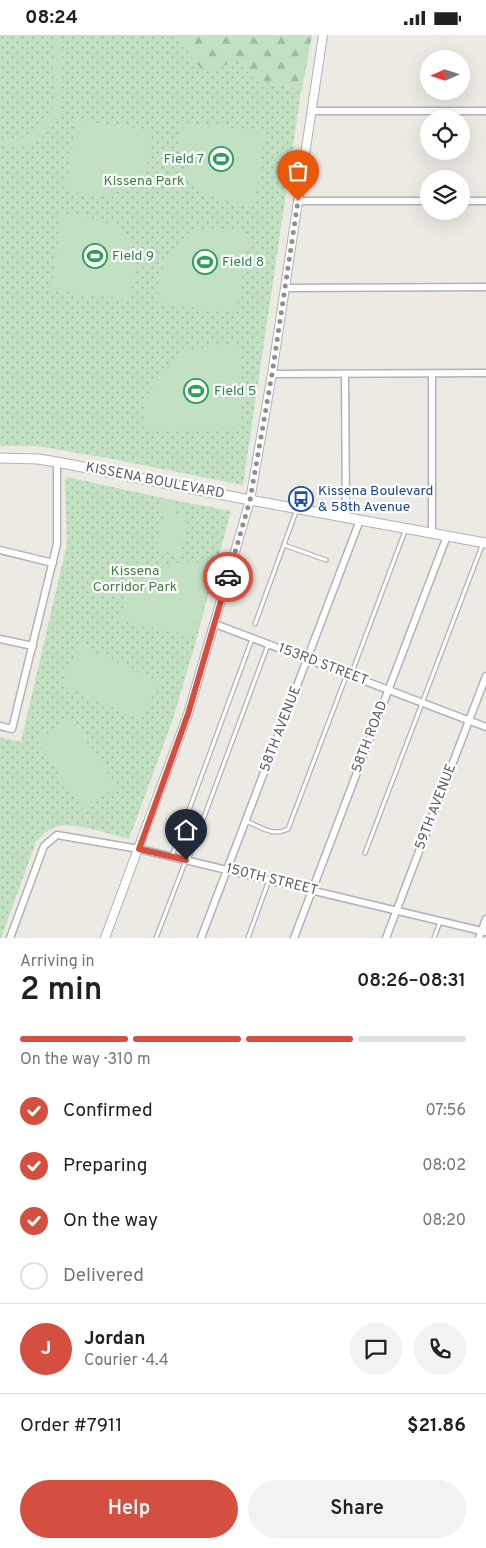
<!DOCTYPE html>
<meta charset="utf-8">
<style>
:root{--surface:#fff;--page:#f2f2f2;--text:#202124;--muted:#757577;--line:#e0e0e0;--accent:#d54f40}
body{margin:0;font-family:Overpass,sans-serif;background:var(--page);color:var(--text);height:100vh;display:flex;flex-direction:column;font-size:19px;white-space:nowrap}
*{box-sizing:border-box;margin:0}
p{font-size:16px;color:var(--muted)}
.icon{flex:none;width:28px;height:28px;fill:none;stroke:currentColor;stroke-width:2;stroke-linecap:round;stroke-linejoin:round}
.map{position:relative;height:903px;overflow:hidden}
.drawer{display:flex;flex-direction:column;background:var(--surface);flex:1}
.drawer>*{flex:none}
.needle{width:32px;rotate:267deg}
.tools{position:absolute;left:420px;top:15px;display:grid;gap:10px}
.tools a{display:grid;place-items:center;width:50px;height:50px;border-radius:50%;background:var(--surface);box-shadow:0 5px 20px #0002;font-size:25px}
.pin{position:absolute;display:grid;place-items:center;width:42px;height:42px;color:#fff;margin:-51px -21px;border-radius:50% 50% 50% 0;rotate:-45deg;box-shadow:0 0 5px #0007}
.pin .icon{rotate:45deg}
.courier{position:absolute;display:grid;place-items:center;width:50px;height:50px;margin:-25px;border:4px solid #d54f40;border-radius:50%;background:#fff;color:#222;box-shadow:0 1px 6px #0007}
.head em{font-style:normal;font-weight:600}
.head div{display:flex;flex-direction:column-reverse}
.head{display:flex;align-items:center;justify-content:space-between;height:85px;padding:0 20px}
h1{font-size:32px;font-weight:600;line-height:38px}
.bar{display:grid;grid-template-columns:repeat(4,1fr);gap:8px 5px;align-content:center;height:60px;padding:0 20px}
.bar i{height:6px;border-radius:4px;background:var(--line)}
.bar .selected{background:var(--accent)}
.bar p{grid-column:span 4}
.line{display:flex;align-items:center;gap:12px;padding:0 20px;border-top:1px solid var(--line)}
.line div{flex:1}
.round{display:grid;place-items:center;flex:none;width:52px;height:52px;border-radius:26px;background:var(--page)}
ol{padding:0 20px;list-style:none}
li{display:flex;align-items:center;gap:15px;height:55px}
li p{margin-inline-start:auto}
li .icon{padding:5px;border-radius:50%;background:var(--accent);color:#fff;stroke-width:4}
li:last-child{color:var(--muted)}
li i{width:28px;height:28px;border:2px solid var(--line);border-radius:50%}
.cta{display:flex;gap:10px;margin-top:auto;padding:10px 20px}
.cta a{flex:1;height:58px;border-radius:30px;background:var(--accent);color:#fff;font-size:20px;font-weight:600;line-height:58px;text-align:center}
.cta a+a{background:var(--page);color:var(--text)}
.status{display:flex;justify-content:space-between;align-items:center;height:35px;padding:0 25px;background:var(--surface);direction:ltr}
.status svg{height:14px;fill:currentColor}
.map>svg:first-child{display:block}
.grass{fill:url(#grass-dots)}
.forest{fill:url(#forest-firs)}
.pitch{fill:#c2e1c3}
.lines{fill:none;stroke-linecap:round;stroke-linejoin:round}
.service-casing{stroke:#b0b3b7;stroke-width:5.5}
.minor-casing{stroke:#b0b3b7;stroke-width:9}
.tertiary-casing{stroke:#b0b3b7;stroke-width:10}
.secondary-casing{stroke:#b0b2b7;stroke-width:11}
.service{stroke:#fff;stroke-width:3}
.minor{stroke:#fff;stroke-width:6}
.tertiary{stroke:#fff;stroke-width:8}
.secondary{stroke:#fff;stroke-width:9}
.done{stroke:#8e8f8f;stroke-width:5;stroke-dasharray:0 9}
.route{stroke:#d54f40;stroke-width:6}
.labels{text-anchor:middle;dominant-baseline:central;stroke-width:4.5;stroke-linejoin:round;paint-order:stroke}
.leisure-label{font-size:14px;fill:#27864d;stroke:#fff;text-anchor:start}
.park-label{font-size:14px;fill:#3e7e42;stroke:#fff}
.street-label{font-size:14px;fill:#5b5e62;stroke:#fff}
.transit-label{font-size:14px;fill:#164399;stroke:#fff;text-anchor:start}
</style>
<div class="status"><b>08:24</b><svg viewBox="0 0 49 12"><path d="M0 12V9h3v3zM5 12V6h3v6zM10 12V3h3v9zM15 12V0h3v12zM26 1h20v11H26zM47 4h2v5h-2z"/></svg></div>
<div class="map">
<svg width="486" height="903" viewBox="0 0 486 903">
<defs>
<pattern id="grass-dots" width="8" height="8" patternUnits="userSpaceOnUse" patternTransform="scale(1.25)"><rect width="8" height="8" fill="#c2e1c3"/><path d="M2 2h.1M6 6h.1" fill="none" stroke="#a1baa2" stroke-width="1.8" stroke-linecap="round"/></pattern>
<pattern id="forest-firs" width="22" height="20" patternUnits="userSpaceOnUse" patternTransform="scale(1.25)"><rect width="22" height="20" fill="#c2e1c3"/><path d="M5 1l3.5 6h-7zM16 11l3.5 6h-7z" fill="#a1baa2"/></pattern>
</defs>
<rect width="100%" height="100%" fill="#eceae3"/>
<!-- grass -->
<g class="grass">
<polygon points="0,0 312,0 303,43 243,450 107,423 37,411 0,411"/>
<path d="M67 442 163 463 231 476 194 613 173 684 129 804C110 799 73 786 55 792 47 795 42 801 36 807L1 903H0V702L21 707 67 508 65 444Z"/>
</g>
<!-- forest -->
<polygon class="forest" points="173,0 312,0 302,55 253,43 237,26 204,37"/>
<!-- pitch -->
<g class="pitch">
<path d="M53 0H61C62 13 62 26 62 39 62 65 62 90 38 105 26 112 13 114 0 110V102C23 108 45 98 52 74 54 65 53 56 53 47 53 31 53 16 53 0Z"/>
<path d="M76 85 150 95C149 105 149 128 145 137 144 140 139 144 137 146 119 165 89 159 66 156Z"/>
<path d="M183 87 265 97 254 171C217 166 183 157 180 114 179 105 182 96 183 87Z"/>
<path d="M62 179C78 181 111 185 122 196 139 214 135 242 128 264L51 255Z"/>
<polygon points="221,194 250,199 236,278 156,267 159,240 172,214 194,196"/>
<polygon points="211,311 241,312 241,393 145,396 144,371 157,342 181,318"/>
<polygon points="163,465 175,467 173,478 188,482 180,520 156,515 164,477 161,476"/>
<polygon points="192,527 215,530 195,598 188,600 119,585 127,561 139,546 154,535 172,529"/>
<polygon points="80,610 159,647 141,685 62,649"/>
<polygon points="71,683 116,752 83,774 37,705"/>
</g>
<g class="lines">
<defs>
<g id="service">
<polyline points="284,510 326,525"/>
<polyline points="255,589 297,474"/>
<polyline points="351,640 405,496"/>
<path d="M246 786C261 792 273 802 288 794L347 639"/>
<polyline points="365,818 483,508"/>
<polyline points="172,821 252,604"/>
<polyline points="188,825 268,610"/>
<polyline points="156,903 186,825"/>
<polyline points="248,903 269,845"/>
<polyline points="434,903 440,887"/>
</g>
<g id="minor">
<polyline points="312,76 486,76"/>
<polyline points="299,166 429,166"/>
<polyline points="461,166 486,166"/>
<polyline points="285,253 486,252"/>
<polyline points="272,339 486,338"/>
<polyline points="345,339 346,482"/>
<polyline points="432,497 432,339"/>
<polyline points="0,515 53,528"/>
<polyline points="215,589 486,692"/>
<polyline points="0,604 33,611"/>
<polyline points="0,691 12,694 57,509 57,427"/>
<polyline points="10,903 44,811 57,800 139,814 486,897"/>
<polyline points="201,903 360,485"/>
<polyline points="294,903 447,501"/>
<polyline points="386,903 486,641"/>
<polyline points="479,903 486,884"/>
</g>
<polyline id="tertiary" points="105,903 188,679 250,465 272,339 323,0"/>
<polyline id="secondary" points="0,423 38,424 57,427 250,465 486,508"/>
</defs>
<!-- service casing -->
<use href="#service" class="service-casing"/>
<!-- minor casing -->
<use href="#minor" class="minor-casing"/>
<!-- tertiary casing -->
<use href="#tertiary" class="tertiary-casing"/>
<!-- secondary casing -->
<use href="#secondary" class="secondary-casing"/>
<!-- service -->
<use href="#service" class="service"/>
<!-- minor -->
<use href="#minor" class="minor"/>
<!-- tertiary -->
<use href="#tertiary" class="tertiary"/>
<!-- secondary -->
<use href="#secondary" class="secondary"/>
</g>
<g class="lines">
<!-- done -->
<polyline class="done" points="228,542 250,465 272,339 298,166"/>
<!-- route -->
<polyline class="route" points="186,825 139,814 188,679 228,542"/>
</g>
<!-- icons -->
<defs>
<symbol id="stadium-ring" viewBox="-11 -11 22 22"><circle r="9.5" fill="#fff" stroke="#2e9e5b" stroke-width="1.5"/><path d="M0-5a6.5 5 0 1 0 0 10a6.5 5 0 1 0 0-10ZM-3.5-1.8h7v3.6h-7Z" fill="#2e9e5b"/></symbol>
<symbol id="bus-ring" viewBox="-11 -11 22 22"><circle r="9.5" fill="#fff" stroke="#1a4fb4" stroke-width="1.5"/><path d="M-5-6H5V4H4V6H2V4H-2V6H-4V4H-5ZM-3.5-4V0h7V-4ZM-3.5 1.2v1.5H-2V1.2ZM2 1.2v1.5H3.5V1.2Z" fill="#1a4fb4"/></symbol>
</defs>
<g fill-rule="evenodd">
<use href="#stadium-ring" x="207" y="110" width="28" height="28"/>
<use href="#stadium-ring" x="81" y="207" width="28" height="28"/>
<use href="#stadium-ring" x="191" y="213" width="28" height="28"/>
<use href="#stadium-ring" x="182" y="342" width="28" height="28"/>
<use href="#bus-ring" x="287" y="450" width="28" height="28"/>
</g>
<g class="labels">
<!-- leisure labels -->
<g class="leisure-label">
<text x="204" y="124" text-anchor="end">Field 7</text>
<text x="112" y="221">Field 9</text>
<text x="222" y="227">Field 8</text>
<text x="214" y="356">Field 5</text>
</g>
<!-- park labels -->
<g class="park-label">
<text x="144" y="146">Kissena Park</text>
<text x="135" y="536">Kissena<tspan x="135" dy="16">Corridor Park</tspan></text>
</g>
<!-- street labels -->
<g class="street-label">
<text transform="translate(155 446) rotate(11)">KISSENA BOULEVARD</text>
<text transform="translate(323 630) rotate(21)">153RD STREET</text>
<text transform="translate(281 694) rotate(-69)">58TH AVENUE</text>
<text transform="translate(370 702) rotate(-69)">58TH ROAD</text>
<text transform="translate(436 772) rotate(-69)">59TH AVENUE</text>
<text transform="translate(272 845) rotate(14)">150TH STREET</text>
</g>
<!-- transit labels -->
<g class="transit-label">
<text x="318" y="456">Kissena Boulevard<tspan x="318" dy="16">&amp; 58th Avenue</tspan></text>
</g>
</g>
</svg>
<div class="tools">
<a><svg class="needle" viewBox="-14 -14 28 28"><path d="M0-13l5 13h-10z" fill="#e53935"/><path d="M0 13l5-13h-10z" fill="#757577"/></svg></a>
<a><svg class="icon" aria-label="locate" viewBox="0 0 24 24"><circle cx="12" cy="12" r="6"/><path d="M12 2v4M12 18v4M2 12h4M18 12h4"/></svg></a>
<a><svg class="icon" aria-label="layers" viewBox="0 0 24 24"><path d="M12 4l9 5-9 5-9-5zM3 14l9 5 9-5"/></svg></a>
</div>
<div class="pin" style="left:298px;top:166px;background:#ea580c"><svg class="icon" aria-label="bag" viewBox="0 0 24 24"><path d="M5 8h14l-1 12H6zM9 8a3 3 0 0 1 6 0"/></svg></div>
<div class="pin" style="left:186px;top:825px;background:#1f2937"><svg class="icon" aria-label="home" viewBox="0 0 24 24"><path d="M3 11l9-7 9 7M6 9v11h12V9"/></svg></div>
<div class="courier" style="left:228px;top:542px"><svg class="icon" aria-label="car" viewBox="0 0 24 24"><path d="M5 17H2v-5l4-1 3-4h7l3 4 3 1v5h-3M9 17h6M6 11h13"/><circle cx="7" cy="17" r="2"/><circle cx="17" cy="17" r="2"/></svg></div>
</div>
<section class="drawer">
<div class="head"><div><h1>2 min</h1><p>Arriving in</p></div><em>08:26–08:31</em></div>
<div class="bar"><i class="selected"></i><i class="selected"></i><i class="selected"></i><i></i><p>On the way · 310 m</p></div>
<ol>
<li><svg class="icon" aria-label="check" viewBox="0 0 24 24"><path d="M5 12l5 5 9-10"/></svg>Confirmed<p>07:56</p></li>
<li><svg class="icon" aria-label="check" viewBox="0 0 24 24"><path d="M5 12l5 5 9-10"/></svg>Preparing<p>08:02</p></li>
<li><svg class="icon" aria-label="check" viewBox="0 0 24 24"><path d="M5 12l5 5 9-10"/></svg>On the way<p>08:20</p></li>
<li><i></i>Delivered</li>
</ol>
<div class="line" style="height:90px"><b class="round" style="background:var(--accent);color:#fff">J</b><div><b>Jordan</b><p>Courier · 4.4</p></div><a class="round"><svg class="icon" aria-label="chat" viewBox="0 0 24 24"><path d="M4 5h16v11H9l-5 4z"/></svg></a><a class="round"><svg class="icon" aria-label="phone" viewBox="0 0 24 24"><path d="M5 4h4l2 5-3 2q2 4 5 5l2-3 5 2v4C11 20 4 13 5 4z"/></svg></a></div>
<div class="line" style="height:65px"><div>Order #7911</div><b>$21.86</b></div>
<div class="cta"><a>Help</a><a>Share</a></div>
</section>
